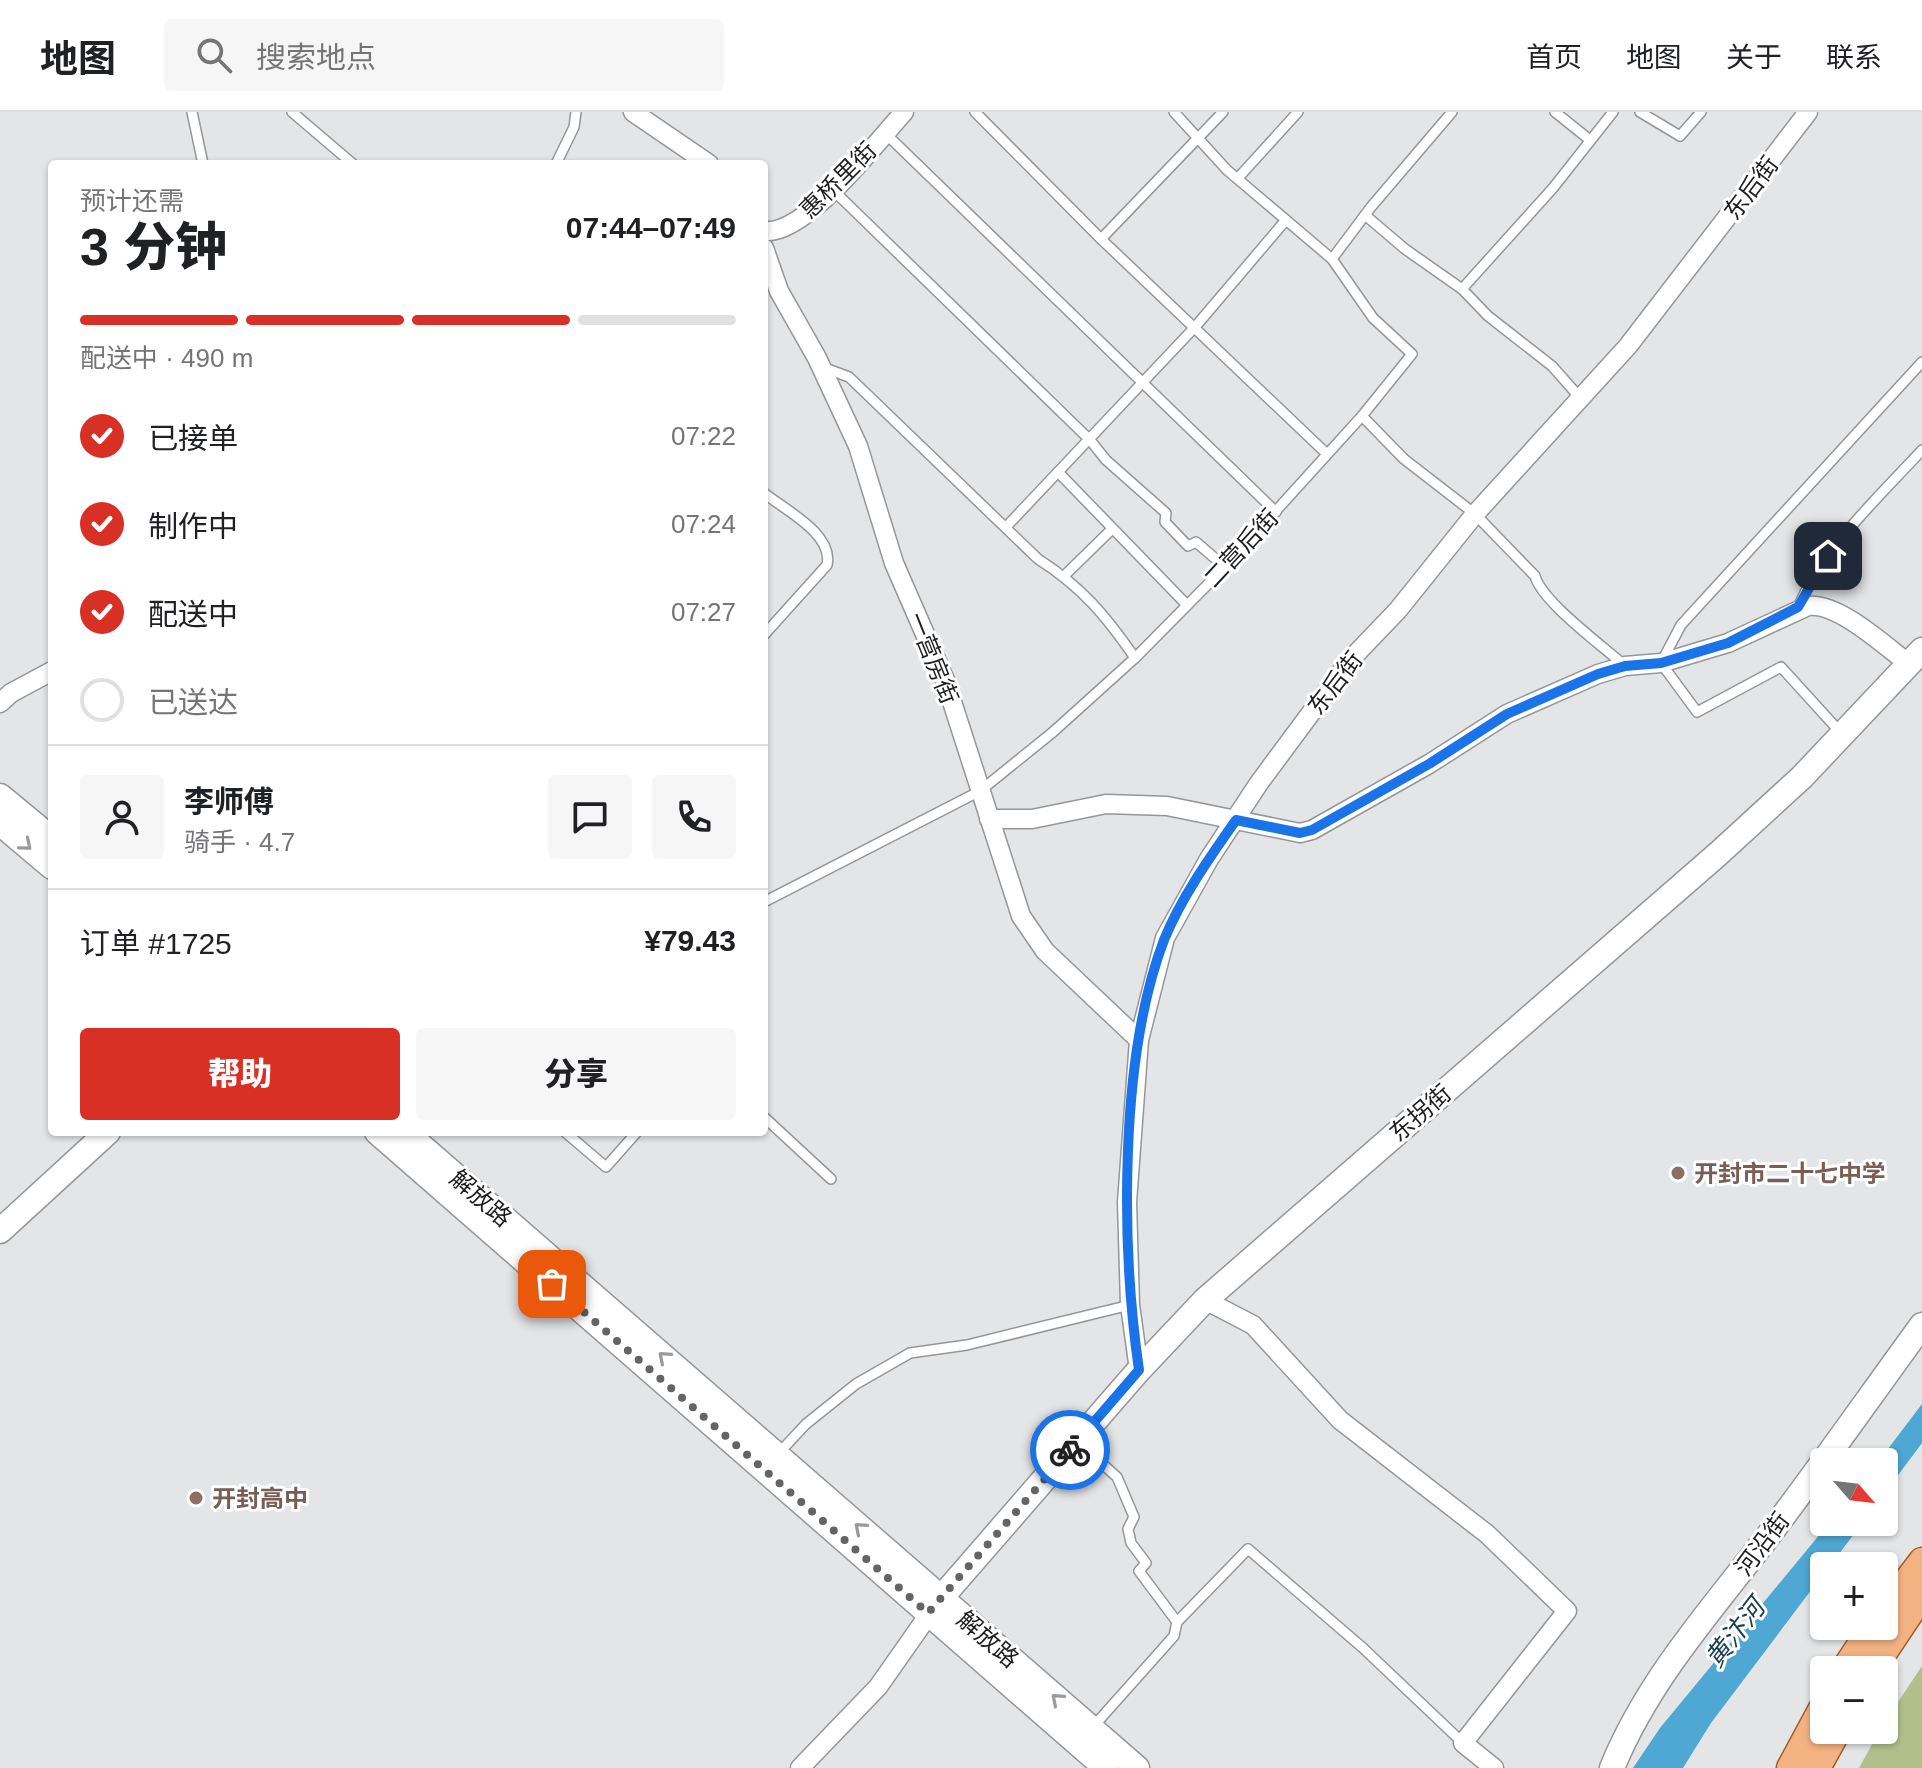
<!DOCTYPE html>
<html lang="zh">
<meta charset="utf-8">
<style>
:root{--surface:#fff;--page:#f6f6f6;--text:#202124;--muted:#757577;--line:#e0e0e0;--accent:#d93025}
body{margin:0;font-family:Arial,"Noto Sans SC",sans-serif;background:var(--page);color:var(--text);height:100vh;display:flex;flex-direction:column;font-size:30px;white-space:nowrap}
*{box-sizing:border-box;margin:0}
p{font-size:26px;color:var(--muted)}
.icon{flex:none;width:44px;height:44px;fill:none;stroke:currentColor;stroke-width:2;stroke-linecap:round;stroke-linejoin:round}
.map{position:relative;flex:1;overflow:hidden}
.details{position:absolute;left:48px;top:48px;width:720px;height:976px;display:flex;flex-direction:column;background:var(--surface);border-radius:8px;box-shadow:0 2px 6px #0004}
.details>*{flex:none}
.needle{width:52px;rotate:118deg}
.controls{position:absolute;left:1810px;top:1336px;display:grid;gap:16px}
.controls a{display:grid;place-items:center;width:88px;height:88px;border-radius:8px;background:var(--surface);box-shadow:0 2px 6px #0004;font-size:40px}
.pin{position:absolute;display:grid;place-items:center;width:68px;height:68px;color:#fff;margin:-34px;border-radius:16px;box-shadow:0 4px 12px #0006}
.courier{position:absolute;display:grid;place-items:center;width:80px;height:80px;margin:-40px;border:6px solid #1a73e8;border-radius:50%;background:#fff;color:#222;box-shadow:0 2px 10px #0007}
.head em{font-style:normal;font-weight:800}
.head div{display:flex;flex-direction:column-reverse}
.head{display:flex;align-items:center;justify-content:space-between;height:136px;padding:0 32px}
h1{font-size:52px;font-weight:800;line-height:60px}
.bar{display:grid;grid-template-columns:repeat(4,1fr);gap:12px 8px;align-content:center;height:96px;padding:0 32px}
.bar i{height:10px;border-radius:6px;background:var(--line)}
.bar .selected{background:var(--accent)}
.bar p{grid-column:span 4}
.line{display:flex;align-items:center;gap:20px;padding:0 32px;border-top:2px solid var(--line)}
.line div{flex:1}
.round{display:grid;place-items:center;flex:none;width:84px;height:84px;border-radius:8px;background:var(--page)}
ol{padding:0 32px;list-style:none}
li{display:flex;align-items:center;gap:24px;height:88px}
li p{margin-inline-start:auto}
li .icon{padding:8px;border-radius:50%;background:var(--accent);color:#fff;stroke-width:4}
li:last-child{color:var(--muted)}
li i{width:44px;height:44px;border:4px solid var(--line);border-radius:50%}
.button{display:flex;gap:16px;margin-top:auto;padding:16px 32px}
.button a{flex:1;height:92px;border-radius:8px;background:var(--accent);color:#fff;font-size:32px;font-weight:800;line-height:92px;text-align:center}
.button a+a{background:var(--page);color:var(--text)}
header{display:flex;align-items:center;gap:48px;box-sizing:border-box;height:112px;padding:0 40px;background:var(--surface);border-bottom:2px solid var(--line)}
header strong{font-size:38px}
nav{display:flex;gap:44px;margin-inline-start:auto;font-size:28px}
.search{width:560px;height:72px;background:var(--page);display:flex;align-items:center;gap:20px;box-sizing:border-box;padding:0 28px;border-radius:8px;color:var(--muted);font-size:30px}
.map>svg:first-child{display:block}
.green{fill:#b1c08b}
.water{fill:#4fa7d4}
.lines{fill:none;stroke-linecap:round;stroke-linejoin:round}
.lane-casing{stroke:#959697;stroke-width:12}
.street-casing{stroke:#959697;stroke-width:21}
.secondary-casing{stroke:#959697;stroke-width:27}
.primary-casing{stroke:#a35c29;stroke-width:29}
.lane{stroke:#fff;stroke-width:9}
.street{stroke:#fff;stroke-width:18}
.secondary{stroke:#fff;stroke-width:24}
.primary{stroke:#f3b282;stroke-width:26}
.oneway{stroke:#9a9a9a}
.done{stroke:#636465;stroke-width:8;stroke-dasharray:0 14.4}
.route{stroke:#1a73e8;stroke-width:10}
.education-dot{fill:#8d6e63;stroke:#fff;stroke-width:3}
.labels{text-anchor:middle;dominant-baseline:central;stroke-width:6;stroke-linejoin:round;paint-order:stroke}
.street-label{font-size:24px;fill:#1e1e1f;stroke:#fff}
.education-label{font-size:24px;font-weight:bold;fill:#785e54;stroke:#fff;text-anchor:start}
.water-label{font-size:26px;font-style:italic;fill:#183e51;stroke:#fff}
</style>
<header>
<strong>地图</strong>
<div class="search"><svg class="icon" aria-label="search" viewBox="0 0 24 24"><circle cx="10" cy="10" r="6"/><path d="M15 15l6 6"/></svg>搜索地点</div>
<nav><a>首页</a><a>地图</a><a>关于</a><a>联系</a></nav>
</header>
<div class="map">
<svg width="1922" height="1656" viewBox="0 0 1922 1656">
<rect width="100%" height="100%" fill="#e3e5e6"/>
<!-- green -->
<polygon class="green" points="1922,1554 1922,1656 1859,1656 1880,1618 1884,1618 1884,1611"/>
<!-- water -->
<g class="water">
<polygon points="1922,1292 1922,1331 1884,1382 1884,1350 1878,1350"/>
<polygon points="1830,1410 1863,1410 1830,1454 1824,1454 1824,1461 1711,1611 1683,1656 1633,1656 1660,1616"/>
</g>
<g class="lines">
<defs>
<g id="lane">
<polyline points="192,0 203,52"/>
<polyline points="292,0 353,52"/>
<polyline points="975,0 1101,127 1327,342"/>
<polyline points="1555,0 1590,28"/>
<polyline points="1640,0 1680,24 1701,0"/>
<polyline points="885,21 1276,400"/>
<polyline points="556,52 574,15 576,0"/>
<polyline points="1238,66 1298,0"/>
<polyline points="833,78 1090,328 1106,348 1166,401 1165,410 1188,434 1196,430 1225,455"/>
<polyline points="1365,103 1405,137 1462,177 1488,204 1552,254 1582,288"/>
<polyline points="1101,127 1223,0"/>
<polyline points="1332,147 1371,95 1452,0"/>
<polyline points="1462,177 1553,76 1613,0"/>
<path d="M822 255 849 265 1038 447C1082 475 1106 504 1135 546"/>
<path d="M1362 304 1404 347 1475 402 1535 464C1542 490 1603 534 1625 554"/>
<polyline points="1058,360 1187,493"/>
<path d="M764 381C785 398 834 422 827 453L764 523"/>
<polyline points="1006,415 1195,215 1286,108"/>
<polyline points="1064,464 1111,418"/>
<path d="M1798 495C1825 434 1877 387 1922 338"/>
<polyline points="1841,621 1781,555 1697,600 1661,551 1681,513 1922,250"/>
<polyline points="764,790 980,679 1053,620 1135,546 1225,455 1362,304 1412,242 1373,206 1332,147 1227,58 1174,0"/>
<polyline points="764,1005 831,1067"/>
<polyline points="565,1020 606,1055 637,1020"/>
<polyline points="1078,1330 1117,1365 1134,1405 1128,1417 1131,1431 1146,1451 1139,1459 1177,1510"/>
<polyline points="778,1342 806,1312 856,1272 910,1241 967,1233 1130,1193"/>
<polyline points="1092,1616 1174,1524 1177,1510 1248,1437 1363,1536 1463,1631"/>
</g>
<g id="street">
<polyline points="633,0 709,52"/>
<path d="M764 119C805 124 876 31 904 0"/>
<polyline points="764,136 779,179 817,246 858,334 894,451 945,568 1021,804 1045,839 1139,928"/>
<polyline points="0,591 11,581 52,559"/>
<path d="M989 707H1032L1106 692 1167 694 1300 721 1312 718 1429 652 1507 602 1598 562 1625 554 1661 551 1728 531 1808 494C1838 490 1885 534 1909 552"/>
<polyline points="1205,1188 1253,1213 1340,1308 1487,1422 1567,1499 1463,1631 1494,1656"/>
<polyline points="1139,1258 1130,1193 1127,1090 1139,928 1165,826 1209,747 1259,671 1351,547 1398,498 1475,402 1628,234 1808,0"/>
<polyline points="800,1656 878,1575 937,1491"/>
</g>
<g id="secondary">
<polyline points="0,684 52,727"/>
<polyline points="0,711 52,755"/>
<polyline points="377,1020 1106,1656"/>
<polyline points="405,1020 1137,1656"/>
<polyline points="0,1119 108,1020"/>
<polyline points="941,1486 1139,1258 1205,1188 1718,742 1802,665 1922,538"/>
<path d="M1612 1656C1649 1565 1716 1493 1775 1415 1825 1349 1873 1280 1922 1213"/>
</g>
<g id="primary">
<polyline points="1884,1499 1922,1449"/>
<polyline points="1844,1558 1873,1514"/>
<polyline points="1872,1558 1922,1483"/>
<polyline points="1790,1656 1824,1593"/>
<polyline points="1817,1656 1838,1618"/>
</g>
</defs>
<!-- lane casing -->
<use href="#lane" class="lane-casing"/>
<!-- street casing -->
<use href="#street" class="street-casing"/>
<!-- secondary casing -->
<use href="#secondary" class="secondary-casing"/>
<!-- primary casing -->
<use href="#primary" class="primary-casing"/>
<!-- lane -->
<use href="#lane" class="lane"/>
<!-- street -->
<use href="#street" class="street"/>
<!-- secondary -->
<use href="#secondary" class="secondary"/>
<!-- primary -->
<use href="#primary" class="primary"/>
</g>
<!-- one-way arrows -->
<defs><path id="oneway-chevron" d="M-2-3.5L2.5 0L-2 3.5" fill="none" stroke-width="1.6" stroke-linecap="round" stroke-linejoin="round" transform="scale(2)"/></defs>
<g class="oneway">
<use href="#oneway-chevron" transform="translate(26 733) rotate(40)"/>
<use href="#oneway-chevron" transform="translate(664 1245) rotate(-139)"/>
<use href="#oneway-chevron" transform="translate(860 1416) rotate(-139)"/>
<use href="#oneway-chevron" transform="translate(1057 1587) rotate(-139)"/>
</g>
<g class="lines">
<!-- done -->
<polyline class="done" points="552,1172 928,1501 1070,1338"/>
<!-- route -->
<path class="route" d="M1070 1338 1139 1258C1121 1133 1119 946 1164 828 1181 786 1210 745 1236 708L1300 721 1312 718 1429 652 1507 602 1598 562 1625 554 1661 551 1728 531 1798 495 1828 444"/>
</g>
<!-- markers -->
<g class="education-dot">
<circle cx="1678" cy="1061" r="8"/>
<circle cx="196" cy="1386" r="8"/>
</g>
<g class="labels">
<!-- street labels -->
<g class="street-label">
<text transform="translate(838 68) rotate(-45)">惠桥里街</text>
<text transform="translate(1751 76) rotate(-53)">东后街</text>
<text transform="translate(1241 436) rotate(-47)">二营后街</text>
<text transform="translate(933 546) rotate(68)">一营房街</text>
<text transform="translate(1335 571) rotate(-52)">东后街</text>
<text transform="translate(1420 1001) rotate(-41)">东拐街</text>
<text transform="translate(481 1086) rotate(41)">解放路</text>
<text transform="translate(1762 1432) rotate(-53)">河沿街</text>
<text transform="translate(988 1527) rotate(41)">解放路</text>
</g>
<!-- education labels -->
<g class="education-label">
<text x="1694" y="1061">开封市二十七中学</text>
<text x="212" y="1386">开封高中</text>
</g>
<!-- water labels -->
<g class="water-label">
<text transform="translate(1735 1521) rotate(-52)">黄汴河</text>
</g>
</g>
</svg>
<div class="controls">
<a><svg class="needle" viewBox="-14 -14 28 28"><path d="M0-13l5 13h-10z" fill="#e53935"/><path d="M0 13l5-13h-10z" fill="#757577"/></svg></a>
<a>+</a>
<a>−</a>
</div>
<div class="pin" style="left:552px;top:1172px;background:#ea580c"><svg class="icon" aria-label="bag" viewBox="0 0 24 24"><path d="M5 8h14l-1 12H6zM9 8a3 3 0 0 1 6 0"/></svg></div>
<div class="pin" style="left:1828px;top:444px;background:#1f2937"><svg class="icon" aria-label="home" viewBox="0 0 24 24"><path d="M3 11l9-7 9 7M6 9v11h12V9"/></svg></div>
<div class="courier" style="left:1070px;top:1338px"><svg class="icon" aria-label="bike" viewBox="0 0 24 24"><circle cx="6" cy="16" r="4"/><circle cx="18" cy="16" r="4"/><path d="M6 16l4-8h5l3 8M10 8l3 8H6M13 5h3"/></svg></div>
<section class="details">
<div class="head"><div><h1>3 分钟</h1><p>预计还需</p></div><em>07:44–07:49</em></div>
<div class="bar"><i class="selected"></i><i class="selected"></i><i class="selected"></i><i></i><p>配送中 · 490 m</p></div>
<ol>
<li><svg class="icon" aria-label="check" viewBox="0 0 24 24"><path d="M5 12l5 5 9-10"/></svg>已接单<p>07:22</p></li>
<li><svg class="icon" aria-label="check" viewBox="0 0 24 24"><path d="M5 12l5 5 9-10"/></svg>制作中<p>07:24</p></li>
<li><svg class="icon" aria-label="check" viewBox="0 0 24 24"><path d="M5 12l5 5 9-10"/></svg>配送中<p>07:27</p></li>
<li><i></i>已送达</li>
</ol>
<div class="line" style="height:144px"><a class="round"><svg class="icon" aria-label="person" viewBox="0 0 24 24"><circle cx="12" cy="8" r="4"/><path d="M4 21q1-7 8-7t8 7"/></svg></a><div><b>李师傅</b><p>骑手 · 4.7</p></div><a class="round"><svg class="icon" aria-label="chat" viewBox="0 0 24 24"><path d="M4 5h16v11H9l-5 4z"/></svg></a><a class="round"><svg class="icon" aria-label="phone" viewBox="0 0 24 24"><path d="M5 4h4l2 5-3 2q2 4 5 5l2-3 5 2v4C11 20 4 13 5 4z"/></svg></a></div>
<div class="line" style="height:104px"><div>订单 #1725</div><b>¥79.43</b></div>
<div class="button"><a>帮助</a><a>分享</a></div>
</section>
</div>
